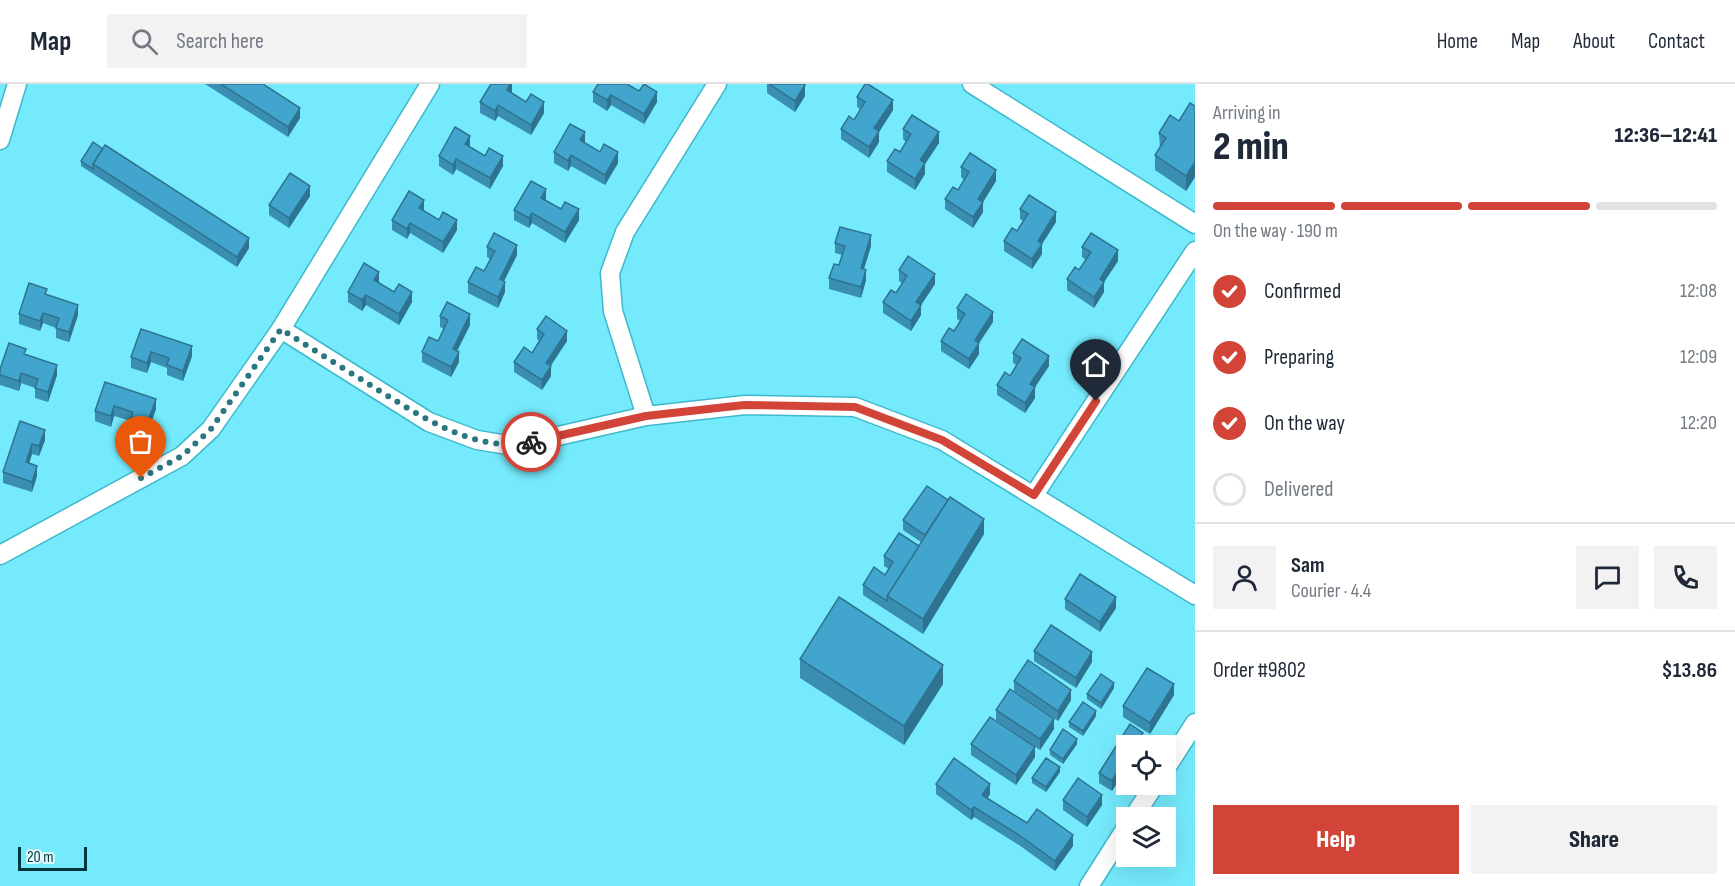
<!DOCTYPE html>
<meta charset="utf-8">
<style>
:root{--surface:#fff;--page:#f2f2f3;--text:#1f2937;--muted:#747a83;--line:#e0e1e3;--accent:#d14437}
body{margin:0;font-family:"Sofia Sans Condensed",sans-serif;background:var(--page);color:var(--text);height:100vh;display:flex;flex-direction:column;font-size:22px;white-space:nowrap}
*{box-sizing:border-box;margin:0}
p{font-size:20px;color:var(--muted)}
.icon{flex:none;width:33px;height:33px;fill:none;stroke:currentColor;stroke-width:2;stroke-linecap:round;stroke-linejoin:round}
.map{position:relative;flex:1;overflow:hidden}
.panel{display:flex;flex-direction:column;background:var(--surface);width:540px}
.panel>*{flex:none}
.tools{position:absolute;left:1116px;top:651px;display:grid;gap:12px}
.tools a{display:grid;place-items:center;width:60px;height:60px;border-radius:0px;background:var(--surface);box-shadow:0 6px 24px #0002;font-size:30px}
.scale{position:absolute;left:18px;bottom:15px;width:69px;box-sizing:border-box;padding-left:6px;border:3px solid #00363d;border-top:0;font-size:16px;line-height:21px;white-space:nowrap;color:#00363d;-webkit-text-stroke:4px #e7fbff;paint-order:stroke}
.pin{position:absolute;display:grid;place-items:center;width:51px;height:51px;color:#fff;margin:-62px -26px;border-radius:50% 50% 50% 0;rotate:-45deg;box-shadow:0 0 6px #0007}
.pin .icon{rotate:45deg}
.courier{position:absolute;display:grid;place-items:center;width:60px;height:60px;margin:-30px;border:4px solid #d14437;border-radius:50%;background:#fff;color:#222;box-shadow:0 2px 8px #0007}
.head em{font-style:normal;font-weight:800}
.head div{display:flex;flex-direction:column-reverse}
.head{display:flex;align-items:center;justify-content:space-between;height:102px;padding:0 18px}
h1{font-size:39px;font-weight:800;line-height:45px}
.bar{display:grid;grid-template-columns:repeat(4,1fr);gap:9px 6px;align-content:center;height:72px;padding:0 18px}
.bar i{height:8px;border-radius:4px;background:var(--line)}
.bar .active{background:var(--accent)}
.bar p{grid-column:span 4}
.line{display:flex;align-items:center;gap:15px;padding:0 18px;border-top:2px solid var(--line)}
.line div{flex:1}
.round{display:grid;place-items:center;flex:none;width:63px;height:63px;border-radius:0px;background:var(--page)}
ol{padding:0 18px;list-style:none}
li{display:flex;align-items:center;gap:18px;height:66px}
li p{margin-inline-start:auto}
li .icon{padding:6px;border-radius:50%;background:var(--accent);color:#fff;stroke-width:4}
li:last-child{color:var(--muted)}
li i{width:33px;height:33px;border:3px solid var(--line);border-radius:50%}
.action{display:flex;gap:12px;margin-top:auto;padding:12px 18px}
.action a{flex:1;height:69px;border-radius:0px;background:var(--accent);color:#fff;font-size:24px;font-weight:800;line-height:69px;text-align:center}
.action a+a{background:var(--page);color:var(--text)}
header{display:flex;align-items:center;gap:36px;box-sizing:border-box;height:84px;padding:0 30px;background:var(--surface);border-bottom:2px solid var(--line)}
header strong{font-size:28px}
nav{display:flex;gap:33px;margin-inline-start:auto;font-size:21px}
.search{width:420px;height:54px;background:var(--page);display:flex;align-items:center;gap:15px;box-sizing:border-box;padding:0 21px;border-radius:0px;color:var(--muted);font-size:22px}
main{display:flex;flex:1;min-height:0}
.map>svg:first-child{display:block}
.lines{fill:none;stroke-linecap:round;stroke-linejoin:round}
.minor-casing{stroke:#3eb9cb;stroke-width:21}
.minor{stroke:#fff;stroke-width:18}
.wall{fill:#398eb1}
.shaded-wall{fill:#2e7490}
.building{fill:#42a5ce;stroke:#2e7490;stroke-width:1.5}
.done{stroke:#297580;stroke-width:6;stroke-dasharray:0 10.8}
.route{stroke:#d14437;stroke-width:8}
</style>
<header>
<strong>Map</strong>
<div class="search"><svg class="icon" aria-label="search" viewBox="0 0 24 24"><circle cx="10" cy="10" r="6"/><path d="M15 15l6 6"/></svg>Search here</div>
<nav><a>Home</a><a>Map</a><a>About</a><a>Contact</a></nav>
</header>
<main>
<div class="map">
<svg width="1195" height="802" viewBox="0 0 1195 802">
<rect width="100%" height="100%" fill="#75eafc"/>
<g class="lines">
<defs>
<g id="minor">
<polyline points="972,0 1195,140"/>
<polyline points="0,56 17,0"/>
<polyline points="281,245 430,0"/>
<polyline points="646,332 613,227 610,189 625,148 717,0"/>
<polyline points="1034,411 1195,167"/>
<polyline points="0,471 182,372 211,345 281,245 429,338 477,356 514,362 646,332 745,321 855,323 942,356 1195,511"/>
<polyline points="1166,684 1195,639"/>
<polyline points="1133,734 1155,700"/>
<polyline points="1089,802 1126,744"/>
</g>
</defs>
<!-- minor casing -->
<use href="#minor" class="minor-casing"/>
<!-- minor -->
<use href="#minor" class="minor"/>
</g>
<!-- wall -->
<g class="wall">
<polygon points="205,0 263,0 300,34 288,53"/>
<polygon points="512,0 511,9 544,29 531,51 498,32 495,37 480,29 480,18"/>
<polygon points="767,0 806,0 805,1 805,12 795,28 767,9"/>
<polygon points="593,8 657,18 644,40 611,21 607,27 593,18"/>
<polygon points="857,13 893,26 879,48 879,58 869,74 841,55 841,45 854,36 860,25 857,23"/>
<polygon points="1195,22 1195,93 1186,107 1155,86 1155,71 1160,65 1159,49 1179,37"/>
<polygon points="903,45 939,59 925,80 925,90 915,106 887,88 887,77 900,68 906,58 903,55"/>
<polygon points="93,58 249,164 237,183 81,82 81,77"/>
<polygon points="585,59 618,79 605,101 571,82 568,87 554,79 554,68"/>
<polygon points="470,62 470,63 503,82 490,105 456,85 453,91 439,82 439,72"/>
<polygon points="961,83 996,97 983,118 983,128 973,144 945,125 945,115 958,106 964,96 961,93"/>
<polygon points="310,112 289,144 269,131 269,121"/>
<polygon points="546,116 579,136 565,159 532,139 529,144 514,136 514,126"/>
<polygon points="1020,125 1056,138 1042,160 1042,170 1032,185 1004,167 1004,157 1017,147 1023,137 1020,135"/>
<polygon points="424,127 457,146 443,169 410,149 407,155 392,146 392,136"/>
<polygon points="835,159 871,162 864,185 866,196 861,214 829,205 829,194 839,181 842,171 835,169"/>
<polygon points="487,163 517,171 504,197 505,208 498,224 468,209 468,198 484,187 490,175 487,173"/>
<polygon points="1082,163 1118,177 1104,198 1104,208 1094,224 1067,206 1067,195 1079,186 1086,176 1082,173"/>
<polygon points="899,186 935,200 921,221 921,231 911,247 883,229 883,218 896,209 902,199 899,197"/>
<polygon points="379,199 412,218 399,241 366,221 362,227 348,218 348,208"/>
<polygon points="47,211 78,231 69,258 56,254 56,244 43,239 40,247 19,240 19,230"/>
<polygon points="957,224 993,238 979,259 979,270 969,285 941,267 941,257 954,247 960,237 957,235"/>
<polygon points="440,232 470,241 457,267 459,278 451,293 422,278 422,268 438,257 444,245 440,243"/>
<polygon points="141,245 192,272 183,297 167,291 167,284 151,278 147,289 131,284 131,273"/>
<polygon points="537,245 567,257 550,282 551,292 542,306 514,288 514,278 532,269 539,257 537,255"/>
<polygon points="1013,269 1049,282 1035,303 1035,314 1025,329 997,311 997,301 1010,292 1016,281 1013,279"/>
<polygon points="26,270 57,291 48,318 35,314 35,304 21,299 19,307 0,301 0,285"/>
<polygon points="105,298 156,325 147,350 131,345 131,337 114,332 111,343 95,337 95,327"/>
<polygon points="20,337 45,356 39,372 32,370 29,380 37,392 32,408 3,399 3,388"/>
<polygon points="903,436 984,450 923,550 863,511 863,501 885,491 889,485 884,482 884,472 919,462 921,458 903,446"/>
<polygon points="1065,515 1116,524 1100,548 1065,525"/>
<polygon points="1034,567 1092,578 1076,604 1034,577"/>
<polygon points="800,575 943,600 904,661 800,594"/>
<polygon points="1014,597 1071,616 1058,637 1014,607"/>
<polygon points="1114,604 1101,625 1087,615 1087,610"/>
<polygon points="1174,611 1150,650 1123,633 1123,622"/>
<polygon points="996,626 1054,645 1040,666 996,636"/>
<polygon points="1096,632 1083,652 1069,643 1069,638"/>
<polygon points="1130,640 1143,649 1143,659 1141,662 1126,662 1126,685 1112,707 1099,699 1099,689"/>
<polygon points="971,660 1035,673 1016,701 971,671"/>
<polygon points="1077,660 1063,680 1050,671 1050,666"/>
<polygon points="1060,688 1046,708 1032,699 1032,694"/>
<polygon points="936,700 990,710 988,714 1027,739 1073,762 1055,787 1019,761 974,733 971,736 936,710"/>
<polygon points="1063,716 1102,721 1087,743 1063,726"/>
</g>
<!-- shaded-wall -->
<g class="shaded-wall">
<polygon points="510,0 512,0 512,9 507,17 507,6"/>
<polygon points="800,0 806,0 805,1 805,12 795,28 795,17"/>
<polygon points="657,8 657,18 644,40 644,30"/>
<polygon points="611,11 611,21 607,27 607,16"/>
<polygon points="893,16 893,26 879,48 879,58 869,74 869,63 874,44"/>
<polygon points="544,18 544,29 531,51 531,41"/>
<polygon points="498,21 498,32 495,37 495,27"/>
<polygon points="300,24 300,34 288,53 288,43"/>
<polygon points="585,48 585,59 580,67 580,56"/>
<polygon points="939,48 939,59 925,80 925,90 915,106 915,95 920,76"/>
<polygon points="470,52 470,62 465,71 465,60"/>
<polygon points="618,68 618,79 605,101 605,91"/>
<polygon points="571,71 571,82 568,87 568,77"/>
<polygon points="503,72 503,82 490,105 490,94"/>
<polygon points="456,75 456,85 453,91 453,81"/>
<polygon points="1195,78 1195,93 1186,107 1186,92"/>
<polygon points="996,86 996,97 983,118 983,128 973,144 973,133 978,115"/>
<polygon points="310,102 310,112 289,144 289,134"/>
<polygon points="546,105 546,116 541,124 541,114"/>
<polygon points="424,116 424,126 419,135 419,124"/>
<polygon points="579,125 579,136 565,159 565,148"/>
<polygon points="1056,128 1056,138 1042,160 1042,170 1032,185 1032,175 1038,157"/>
<polygon points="532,129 532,139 529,144 529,134"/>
<polygon points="457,136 457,146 443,169 443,158"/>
<polygon points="410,139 410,149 407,155 407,145"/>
<polygon points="871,151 871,162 861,194 861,184"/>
<polygon points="249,154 249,164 237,183 237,173"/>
<polygon points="517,161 517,171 500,205 500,195"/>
<polygon points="1118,166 1118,177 1104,198 1104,208 1094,224 1094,213 1100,195"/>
<polygon points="866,186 866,196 861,214 861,203"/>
<polygon points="379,188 379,198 374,206 374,196"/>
<polygon points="935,190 935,200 921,221 921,231 911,247 911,237 916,218"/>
<polygon points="505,198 505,208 498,224 498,213"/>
<polygon points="412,208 412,218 399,241 399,230"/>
<polygon points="366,211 366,221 362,227 362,216"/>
<polygon points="78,221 78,231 69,258 69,248"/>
<polygon points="993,228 993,238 979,259 979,270 969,285 969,275 975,256"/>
<polygon points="43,229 43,239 40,247 40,237"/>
<polygon points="470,230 470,241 453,275 453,265"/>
<polygon points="567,247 567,257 546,289 546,279"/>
<polygon points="192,262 192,272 183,297 183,287"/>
<polygon points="151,268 151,278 147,289 147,279"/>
<polygon points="459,268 459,278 451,293 451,283"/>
<polygon points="1049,272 1049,282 1035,303 1035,314 1025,329 1025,319 1030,300"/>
<polygon points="57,281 57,291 48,318 48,308"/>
<polygon points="551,282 551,292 542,306 542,296"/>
<polygon points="21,289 21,299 19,307 19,297"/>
<polygon points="156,315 156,325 147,350 147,340"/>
<polygon points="114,322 114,332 111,343 111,332"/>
<polygon points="45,346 45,356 39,372 39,362"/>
<polygon points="32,360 32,370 26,389 26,378"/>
<polygon points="37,382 37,392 32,408 32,398"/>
<polygon points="984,435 984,450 923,550 923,535"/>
<polygon points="1116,513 1116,524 1100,548 1100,538"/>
<polygon points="1092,568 1092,578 1076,604 1076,594"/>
<polygon points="943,581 943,600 904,661 904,642"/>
<polygon points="1114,599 1114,604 1101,625 1101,619"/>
<polygon points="1174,600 1174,611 1150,650 1150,639"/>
<polygon points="1071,606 1071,616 1058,637 1058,627"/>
<polygon points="1096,627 1096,632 1083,652 1083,647"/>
<polygon points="1054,635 1054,645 1040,666 1040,655"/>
<polygon points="1143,649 1143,659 1141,662 1135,662"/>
<polygon points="1077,655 1077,660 1063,680 1063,675"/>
<polygon points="1035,663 1035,673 1016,701 1016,691"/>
<polygon points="1126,674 1126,685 1112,707 1112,697"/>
<polygon points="1060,683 1060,688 1046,708 1046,703"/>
<polygon points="990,700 990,710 982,721 982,711"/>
<polygon points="1102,711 1102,721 1087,743 1087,733"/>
<polygon points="974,723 974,733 971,736 971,726"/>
<polygon points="1073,751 1073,762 1055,787 1055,777"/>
</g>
<!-- building -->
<g class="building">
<polygon points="221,0 263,0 300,24 288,43"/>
<polygon points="491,0 510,0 507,6 526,18 531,10 544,18 531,41 498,21 495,27 480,18"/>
<polygon points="598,0 627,0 639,7 644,0 657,8 644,30 611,11 607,16 593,8"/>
<polygon points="769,0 803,0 805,1 795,17"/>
<polygon points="865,0 868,0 893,16 874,44 879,47 869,63 841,45 849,32 854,36 865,18 857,13"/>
<polygon points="1190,19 1195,22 1195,78 1186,92 1155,71 1166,54 1159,49 1170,31 1179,37"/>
<polygon points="912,31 939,48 920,76 925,79 915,95 887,77 895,65 900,68 911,50 903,45"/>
<polygon points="570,40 585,48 580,56 600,68 604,60 618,68 605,91 571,71 568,77 554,68"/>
<polygon points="455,43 470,52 465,60 485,72 489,64 503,72 490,94 456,75 453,81 439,72"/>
<polygon points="93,58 103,65 93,80 93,85 81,77"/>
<polygon points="105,61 249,154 237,173 93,80"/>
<polygon points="970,69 996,86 978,115 983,118 973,133 945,115 953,103 958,106 969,88 961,83"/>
<polygon points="290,89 310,102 289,134 269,121"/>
<polygon points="531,97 546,105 541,114 561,125 565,118 579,125 565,148 532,129 529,134 514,126"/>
<polygon points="409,107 424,116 419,124 439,136 443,128 457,136 443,158 410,139 407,145 392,136"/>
<polygon points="1029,111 1056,128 1038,157 1042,160 1032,175 1004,157 1012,144 1017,147 1028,130 1020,125"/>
<polygon points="840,143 871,151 861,184 866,186 861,203 829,194 834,180 839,181 845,162 835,159"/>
<polygon points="494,149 517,161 500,195 505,198 498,213 468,198 476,183 484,187 495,167 487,163"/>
<polygon points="1091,149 1118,166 1100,195 1104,198 1094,213 1067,195 1075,183 1079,186 1091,168 1082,163"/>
<polygon points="908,172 935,190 916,218 921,221 911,237 883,218 891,206 896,209 907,192 899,186"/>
<polygon points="364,179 379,188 374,196 394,208 399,200 412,208 399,230 366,211 362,216 348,208"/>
<polygon points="29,199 47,205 45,210 78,221 69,248 56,244 59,234 43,229 40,237 19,230"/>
<polygon points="966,210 993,228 975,256 979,259 969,275 941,257 949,244 954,247 965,230 957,224"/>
<polygon points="447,218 470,230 453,265 459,268 451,283 422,268 429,253 438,257 448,236 440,232"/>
<polygon points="546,232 567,247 546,279 551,282 542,296 514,278 524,263 532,269 544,250 537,245"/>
<polygon points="141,245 192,262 183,287 167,281 169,274 151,268 147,279 131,273"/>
<polygon points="1022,255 1049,272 1030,300 1035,303 1025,319 997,301 1005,288 1010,292 1021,274 1013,269"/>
<polygon points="9,259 26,265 24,270 57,281 48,308 35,304 38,295 21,289 19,297 0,291 0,285"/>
<polygon points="105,298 156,315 147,340 131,334 133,328 114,322 111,332 95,327"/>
<polygon points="20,337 45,346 39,362 32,360 26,378 37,382 32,398 3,388"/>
<polygon points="927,402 948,416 925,451 903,436"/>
<polygon points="950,413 984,435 923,535 887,512"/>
<polygon points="899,449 919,462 887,512 887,517 863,501 874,483 885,491 893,478 884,472"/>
<polygon points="1080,490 1116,513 1100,538 1065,515"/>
<polygon points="839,513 943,581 904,642 800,575"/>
<polygon points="1051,541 1092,568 1076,594 1034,567"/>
<polygon points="1028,576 1071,606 1058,627 1014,597"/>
<polygon points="1147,584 1174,600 1150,639 1123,622"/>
<polygon points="1101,590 1114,599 1101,619 1087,610"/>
<polygon points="1010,605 1054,635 1040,655 996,626"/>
<polygon points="1083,618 1096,627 1083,647 1069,638"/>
<polygon points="990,633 1035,663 1016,691 971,660"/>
<polygon points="1130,640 1143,649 1135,662 1126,662 1126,674 1112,697 1099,689"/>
<polygon points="1063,645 1077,655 1063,675 1050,666"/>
<polygon points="954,674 990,700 982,711 1027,739 1037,725 1073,751 1055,777 1019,751 974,723 971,726 936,700"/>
<polygon points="1046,674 1060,683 1046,703 1032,694"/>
<polygon points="1078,694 1102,711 1087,733 1063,716"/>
</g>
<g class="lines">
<!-- done -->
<path class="done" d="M141 394 182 372 211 345 281 245C309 263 338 281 367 299 413 327 473 371 531 358"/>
<!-- route -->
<polyline class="route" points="531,358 646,332 726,323 745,321 855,323 942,356 1034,411 1096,317"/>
</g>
</svg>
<div class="tools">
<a><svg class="icon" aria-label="locate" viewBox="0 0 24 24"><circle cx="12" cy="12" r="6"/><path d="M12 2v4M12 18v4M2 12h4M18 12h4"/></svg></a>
<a><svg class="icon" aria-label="layers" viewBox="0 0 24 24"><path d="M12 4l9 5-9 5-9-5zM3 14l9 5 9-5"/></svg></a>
</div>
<div class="scale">20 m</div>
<div class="pin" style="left:141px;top:394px;background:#ea580c"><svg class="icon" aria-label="bag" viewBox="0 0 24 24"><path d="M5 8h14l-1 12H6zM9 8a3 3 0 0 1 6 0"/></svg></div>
<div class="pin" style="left:1096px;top:317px;background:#1f2937"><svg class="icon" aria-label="home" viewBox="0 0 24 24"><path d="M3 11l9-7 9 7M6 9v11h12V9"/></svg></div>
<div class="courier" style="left:531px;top:358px"><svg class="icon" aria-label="bike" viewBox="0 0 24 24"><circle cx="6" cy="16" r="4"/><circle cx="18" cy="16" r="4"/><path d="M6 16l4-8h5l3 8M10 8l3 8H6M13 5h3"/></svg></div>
</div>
<section class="panel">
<div class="head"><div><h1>2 min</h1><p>Arriving in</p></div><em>12:36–12:41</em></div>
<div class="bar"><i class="active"></i><i class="active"></i><i class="active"></i><i></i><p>On the way · 190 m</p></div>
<ol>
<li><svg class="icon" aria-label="check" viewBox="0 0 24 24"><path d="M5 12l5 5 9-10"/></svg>Confirmed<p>12:08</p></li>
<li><svg class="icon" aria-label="check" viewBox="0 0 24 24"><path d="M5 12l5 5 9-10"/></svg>Preparing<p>12:09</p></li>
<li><svg class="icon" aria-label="check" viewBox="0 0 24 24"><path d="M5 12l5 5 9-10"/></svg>On the way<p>12:20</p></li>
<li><i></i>Delivered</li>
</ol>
<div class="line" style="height:108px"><a class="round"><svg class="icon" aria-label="person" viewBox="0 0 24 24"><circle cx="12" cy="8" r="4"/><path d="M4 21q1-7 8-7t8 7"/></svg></a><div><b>Sam</b><p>Courier · 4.4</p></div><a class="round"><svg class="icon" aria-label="chat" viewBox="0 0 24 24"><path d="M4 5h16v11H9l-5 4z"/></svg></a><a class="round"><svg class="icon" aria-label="phone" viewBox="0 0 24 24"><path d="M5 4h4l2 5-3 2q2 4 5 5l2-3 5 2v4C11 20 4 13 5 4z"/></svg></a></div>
<div class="line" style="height:78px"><div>Order #9802</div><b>$13.86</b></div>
<div class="action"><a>Help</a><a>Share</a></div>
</section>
</main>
